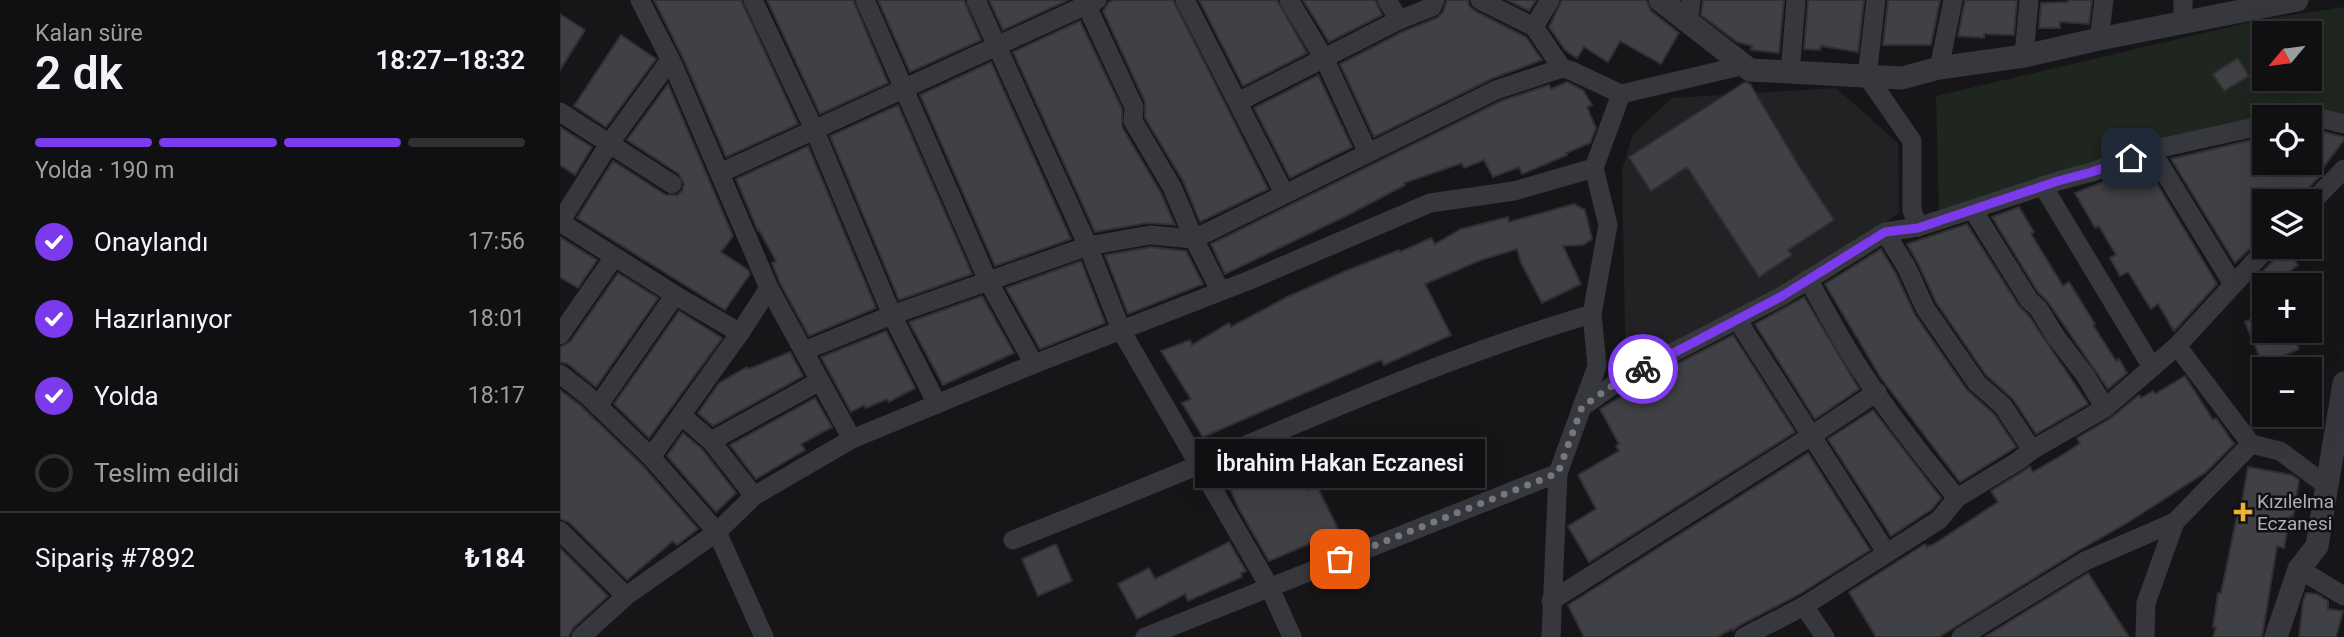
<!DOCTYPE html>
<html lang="tr">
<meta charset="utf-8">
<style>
:root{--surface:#101012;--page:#1e1e20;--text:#f1f3f6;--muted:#9c9d9f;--line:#303032;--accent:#7c3aed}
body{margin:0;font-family:Roboto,sans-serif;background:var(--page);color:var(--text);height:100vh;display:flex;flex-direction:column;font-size:26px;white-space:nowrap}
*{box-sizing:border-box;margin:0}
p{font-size:23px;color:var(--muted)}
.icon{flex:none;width:38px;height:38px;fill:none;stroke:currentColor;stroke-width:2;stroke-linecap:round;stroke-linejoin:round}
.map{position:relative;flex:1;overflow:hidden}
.drawer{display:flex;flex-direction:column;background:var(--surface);width:560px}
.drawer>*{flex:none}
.needle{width:46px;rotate:241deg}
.fabs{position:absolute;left:1692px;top:21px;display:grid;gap:14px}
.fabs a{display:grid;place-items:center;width:70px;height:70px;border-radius:0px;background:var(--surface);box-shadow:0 7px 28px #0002,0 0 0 2px var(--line);font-size:35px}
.pin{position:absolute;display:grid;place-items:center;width:60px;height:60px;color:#fff;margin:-30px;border-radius:14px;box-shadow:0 4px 10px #0006}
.courier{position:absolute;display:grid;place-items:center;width:70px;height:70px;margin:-35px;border:5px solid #7c3aed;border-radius:50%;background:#fff;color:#222;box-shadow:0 2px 9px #0007}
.bubble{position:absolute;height:49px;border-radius:0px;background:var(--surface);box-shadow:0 7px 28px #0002,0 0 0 2px var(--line);font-size:23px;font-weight:600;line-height:49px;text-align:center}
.summary em{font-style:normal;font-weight:600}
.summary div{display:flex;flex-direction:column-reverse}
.summary{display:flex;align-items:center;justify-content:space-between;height:119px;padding:0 35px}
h1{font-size:46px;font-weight:600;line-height:52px}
.bar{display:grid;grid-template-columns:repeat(4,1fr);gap:10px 7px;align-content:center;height:84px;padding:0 35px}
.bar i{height:9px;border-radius:5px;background:var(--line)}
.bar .current{background:var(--accent)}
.bar p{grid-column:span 4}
.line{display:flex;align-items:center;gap:18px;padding:0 35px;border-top:2px solid var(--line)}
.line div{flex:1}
ol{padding:0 35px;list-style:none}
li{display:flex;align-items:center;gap:21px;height:77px}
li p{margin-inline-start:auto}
li .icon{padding:7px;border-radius:50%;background:var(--accent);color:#fff;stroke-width:4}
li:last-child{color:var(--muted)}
li i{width:38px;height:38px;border:4px solid var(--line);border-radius:50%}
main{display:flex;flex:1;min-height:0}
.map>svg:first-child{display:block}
.built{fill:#222225}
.green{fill:#1e261f;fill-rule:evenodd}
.building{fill:#404145;stroke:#303034;stroke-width:2}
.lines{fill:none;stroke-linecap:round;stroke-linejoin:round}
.minor{stroke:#37383d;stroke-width:19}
.tertiary{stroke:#37383d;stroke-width:23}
.done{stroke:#757880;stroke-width:7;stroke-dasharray:0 12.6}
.route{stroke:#7c3aed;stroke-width:9}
.poi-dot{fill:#f2b134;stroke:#111113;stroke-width:2.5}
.labels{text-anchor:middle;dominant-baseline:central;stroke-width:5;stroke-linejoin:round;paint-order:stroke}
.poi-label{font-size:19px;fill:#a8adb8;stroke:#111113;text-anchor:start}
</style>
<main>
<section class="drawer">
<div class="summary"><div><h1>2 dk</h1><p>Kalan süre</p></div><em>18:27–18:32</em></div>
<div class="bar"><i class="current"></i><i class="current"></i><i class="current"></i><i></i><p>Yolda · 190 m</p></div>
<ol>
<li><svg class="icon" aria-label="check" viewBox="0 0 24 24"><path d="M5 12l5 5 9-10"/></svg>Onaylandı<p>17:56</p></li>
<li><svg class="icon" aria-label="check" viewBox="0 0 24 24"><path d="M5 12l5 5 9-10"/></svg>Hazırlanıyor<p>18:01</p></li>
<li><svg class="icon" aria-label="check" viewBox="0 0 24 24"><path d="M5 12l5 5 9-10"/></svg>Yolda<p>18:17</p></li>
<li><i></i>Teslim edildi</li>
</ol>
<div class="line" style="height:91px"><div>Sipariş #7892</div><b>₺184</b></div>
</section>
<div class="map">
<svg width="1784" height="637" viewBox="0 0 1784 637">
<rect width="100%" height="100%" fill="#161618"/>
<!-- built -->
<polygon class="built" points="1276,88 1338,143 1339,213 1226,294 1066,383 1062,170 1073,134 1112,98"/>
<!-- green -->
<path class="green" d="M1784 7V117L1738 110 1704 117 1379 215 1376 96 1699 20ZM1704 33H1750V79H1704Z"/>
<!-- building -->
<g class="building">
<polygon points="94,0 181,0 238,124 166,157 124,60"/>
<polygon points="207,0 293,0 328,83 260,114"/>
<polygon points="318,0 404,0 421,40 350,72"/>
<polygon points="429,0 508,0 443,30"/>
<polygon points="553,0 613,0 708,189 640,222 623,181 585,118 585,102 543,11 549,2"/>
<polygon points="639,0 717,0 747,53 683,86"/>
<polygon points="743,0 815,0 822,15 769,42"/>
<polygon points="887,0 908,0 909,6 915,11 966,37 982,60 931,79 814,137 780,64 844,31 877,18 883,12"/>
<polygon points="947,0 976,0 969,11"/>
<polygon points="1002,0 1086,0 1091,11 1119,33 1101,64 1060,41 1048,62 1024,47 1017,58 1005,50 989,27"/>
<polygon points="1143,0 1224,0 1219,53 1191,50 1192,46 1177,42 1141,15"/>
<polygon points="1248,0 1304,0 1298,52 1261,46 1260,50 1244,49"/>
<polygon points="1328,0 1380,0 1371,45 1323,45"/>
<polygon points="1405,0 1457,0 1454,35 1424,34 1424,38 1398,36"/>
<polygon points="1508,0 1532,0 1529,24 1500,22 1500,28 1479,28 1481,3 1508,2"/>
<polygon points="0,14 25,30 0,70"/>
<polygon points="520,21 562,109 562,127 601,193 615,225 588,223 535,232 453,52"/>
<polygon points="61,35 96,59 46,127 14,106"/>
<polygon points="1678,58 1689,76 1664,91 1653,74"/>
<polygon points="431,62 511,239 435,266 360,95"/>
<polygon points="758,75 792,147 730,178 694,108"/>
<polygon points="1007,82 1023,90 1032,105 1027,107 1036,128 1030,143 1006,153 1007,155 962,174 959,167 933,177 924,160 904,168 902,163 844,183 845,185 788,215 665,274 651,244 941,101 989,85 991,89"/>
<polygon points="1185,82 1190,84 1240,168 1274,220 1228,250 1232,255 1199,277 1127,167 1091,191 1069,157"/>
<polygon points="108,84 173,236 161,252 188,270 190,274 165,310 17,218 53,161 106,195 117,195 122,191 124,184 119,174 67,140"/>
<polygon points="338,105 412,274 339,300 270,136"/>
<polygon points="0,127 32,147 15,175 0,165"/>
<polygon points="1750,128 1784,137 1784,140 1760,172 1762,174 1736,201 1704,201 1704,235 1675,263 1611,159 1704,137 1704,163 1750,163"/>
<polygon points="248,146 316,308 249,336 220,283 212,263 216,261 199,230 198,231 176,179"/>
<polygon points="1584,166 1587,171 1589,170 1657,284 1614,331 1598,304 1591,309 1568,272 1560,276 1550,258 1556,255 1539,226 1535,228 1515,193"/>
<polygon points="1014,204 1025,210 1032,239 1023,245 1003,246 1021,284 982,303 961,263 957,249 921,260 865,284 891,335 824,365 821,360 643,437 622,403 631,399 601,351 630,340 632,345 669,323 671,327 727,297 788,270 839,250 840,252 871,238 875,244 901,229 948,217 949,222"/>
<polygon points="1459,207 1474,232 1471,234 1503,286 1509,282 1535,324 1533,325 1556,361 1559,359 1567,373 1548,389 1488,302 1478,292 1432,217"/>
<polygon points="1407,224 1459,306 1469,316 1528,404 1476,434 1453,399 1426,375 1376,302 1358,263 1347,244"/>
<polygon points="0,237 37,260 18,288 0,277"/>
<polygon points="591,247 626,251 643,284 568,314 545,255"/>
<polygon points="1726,248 1738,265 1717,281 1718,285 1704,286 1697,277"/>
<polygon points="1321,249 1336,274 1355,315 1407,390 1434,414 1456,447 1400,482 1321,378 1265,284"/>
<polygon points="521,261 545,323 480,349 446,288"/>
<polygon points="58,273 98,298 36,387 8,364 0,362 0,347 10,342"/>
<polygon points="422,296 454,353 383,385 349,322"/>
<polygon points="1244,297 1299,389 1255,419 1195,324"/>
<polygon points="119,311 162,338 89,438 54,404"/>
<polygon points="1704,314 1704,331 1731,331 1739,349 1704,364 1704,367 1685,322"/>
<polygon points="326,331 355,388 329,402 327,399 306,408 304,405 291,412 261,357"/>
<polygon points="1173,335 1235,432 1029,562 1008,526 1036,509 1018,475 1059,451 1056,446 1059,444 1040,409 1067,393 1066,391 1068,389"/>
<polygon points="230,352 243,376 153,426 138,413 159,383 187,367 189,369"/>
<polygon points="1625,376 1653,420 1656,418 1674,444 1646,472 1567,523 1516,552 1379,637 1316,637 1289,592 1365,544 1367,547 1370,545 1371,546 1438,502 1431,491 1470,467 1473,472 1504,454 1520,443 1517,438 1551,418 1579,395 1581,398 1593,391 1595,394"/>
<polygon points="0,390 20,405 82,465 138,529 117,545 113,541 67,580 9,522 0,519"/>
<polygon points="255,398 272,427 241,444 245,450 196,479 170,445"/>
<polygon points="1313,410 1381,498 1372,509 1331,536 1268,439"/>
<polygon points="123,433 142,449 176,493 156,512 107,456"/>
<polygon points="729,447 748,490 757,486 779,531 709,561 679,509 664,475"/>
<polygon points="1248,453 1310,550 1238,595 1178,626 1173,631 1172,629 1157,637 1024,637 1008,605"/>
<polygon points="1688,467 1732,475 1739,480 1733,517 1730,516 1724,548 1717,546 1702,637 1653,637 1656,627 1653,627 1658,593 1661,593 1678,511 1680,512"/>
<polygon points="669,542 686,571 681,573 682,577 628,601 625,594 577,619 558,584 589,568 595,579"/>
<polygon points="496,544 512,581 478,596 462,559"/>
<polygon points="0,548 48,596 13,628 8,637 0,637"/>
<polygon points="1528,573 1569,637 1426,637 1426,636"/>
<polygon points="1746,593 1757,594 1768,601 1768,609 1783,611 1776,637 1739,637 1743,602"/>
</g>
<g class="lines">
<!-- minor -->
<g class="minor">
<polyline points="80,0 113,65 209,288 292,439"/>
<polyline points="193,0 254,129 332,315 377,404"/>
<polyline points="305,0 428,281 474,364"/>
<polyline points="416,0 528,246 562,332 709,586 732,637"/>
<polyline points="524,0 574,107 573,121 612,187 634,239 660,290"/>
<polyline points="625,0 724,193"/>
<polyline points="729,0 765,60 808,153"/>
<polyline points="827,0 839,20"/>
<polyline points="920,0 974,27 1002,68 1012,71 1061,94"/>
<polyline points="1316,0 1307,76 1352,141 1352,210 1358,227"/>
<polyline points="1623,21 1623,0"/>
<polyline points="1128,23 1131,0"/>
<polyline points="974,27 990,0"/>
<polyline points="1539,39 1544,0"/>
<polyline points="1464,56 1469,0"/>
<polyline points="1379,68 1393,0"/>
<polyline points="1230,73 1236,0"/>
<polyline points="678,102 839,20 872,7 875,0"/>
<polyline points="0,112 112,184"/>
<polyline points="1742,117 1749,115 1784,124"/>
<polyline points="1591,150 1673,284"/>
<polyline points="160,173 537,0"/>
<polyline points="1483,186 1592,367"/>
<polyline points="1750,204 1784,169"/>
<polyline points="1413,210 1469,300 1478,308 1496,337 1525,375 1545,408"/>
<polyline points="0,222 115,295 180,333"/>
<polyline points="0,222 49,144 110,60"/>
<polyline points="1325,232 1347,268 1365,308 1417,383 1443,406 1472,450"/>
<path d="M1248 279C1260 301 1272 323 1285 345 1317 399 1357 450 1397 498"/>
<polyline points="1178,321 1326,552"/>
<polyline points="0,335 54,257"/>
<polyline points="1617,346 1691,444"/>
<polyline points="244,351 332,315 528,246 590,235 634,239 936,90 1002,68"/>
<polyline points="0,374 28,396 91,457 157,532 204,637"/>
<polyline points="38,406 115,295"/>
<polyline points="1022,407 1062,379 1222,296 1325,232 1358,227 1498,181 1532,172 1591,150 1704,125"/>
<polyline points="121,415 151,441 194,496"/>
<polyline points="151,441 260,381"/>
<polyline points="91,457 180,333 209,288"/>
<polyline points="0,531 66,596"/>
<path d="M453 540C516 515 579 490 641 464 770 410 898 353 1032 314"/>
<polyline points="1739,569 1784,596"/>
<polyline points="991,601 1251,436 1317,392"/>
<polyline points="1244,606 1265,637"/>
<polyline points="21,637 66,596 157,532 194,496 292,439 474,364 690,280 870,203 954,191 1034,168"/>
<polyline points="585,637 998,473"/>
<polyline points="991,637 998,473 1037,366 1032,314 1048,225 1034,168 1061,94 1185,65"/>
<polyline points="1184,637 1244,606 1379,520 1397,498 1458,461 1472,450 1545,408 1617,346 1708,247"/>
<polyline points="1401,637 1525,561 1615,522 1691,444 1720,451 1767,486"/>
<polyline points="1585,637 1586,603 1615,522"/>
</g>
<!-- tertiary -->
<g class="tertiary">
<polyline points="1100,0 1190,70 1342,78 1379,68 1464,56 1539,39 1737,0"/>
<polyline points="1716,637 1739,569 1757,546 1784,383"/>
</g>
</g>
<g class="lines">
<!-- done -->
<polyline class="done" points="780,559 998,473 1022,407 1062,379 1083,369"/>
<!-- route -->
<polyline class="route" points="1083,369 1222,296 1325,232 1358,228 1498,181 1532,172 1571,158"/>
</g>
<!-- markers -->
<path class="poi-dot" d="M1679.5 501.5h7v7h7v7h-7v7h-7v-7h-7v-7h7z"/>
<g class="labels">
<!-- poi labels -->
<g class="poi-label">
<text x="1697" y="501">Kızılelma<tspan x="1697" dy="22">Eczanesi</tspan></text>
</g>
</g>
</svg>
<div class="fabs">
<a><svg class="needle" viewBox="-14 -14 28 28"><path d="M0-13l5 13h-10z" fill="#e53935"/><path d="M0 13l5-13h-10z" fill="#9c9d9f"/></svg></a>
<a><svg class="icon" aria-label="locate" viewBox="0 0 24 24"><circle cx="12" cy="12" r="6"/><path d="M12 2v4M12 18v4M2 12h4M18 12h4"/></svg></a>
<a><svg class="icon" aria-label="layers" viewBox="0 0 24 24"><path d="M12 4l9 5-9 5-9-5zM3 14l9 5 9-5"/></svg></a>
<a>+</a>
<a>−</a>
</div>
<div class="pin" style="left:780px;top:559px;background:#ea580c"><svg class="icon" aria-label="bag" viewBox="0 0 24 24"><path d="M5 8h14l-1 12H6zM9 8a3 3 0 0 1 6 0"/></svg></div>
<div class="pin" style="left:1571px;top:158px;background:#1f2937"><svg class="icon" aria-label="home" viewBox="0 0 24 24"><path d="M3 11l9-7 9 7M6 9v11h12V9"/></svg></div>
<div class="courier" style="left:1083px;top:369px"><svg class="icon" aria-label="bike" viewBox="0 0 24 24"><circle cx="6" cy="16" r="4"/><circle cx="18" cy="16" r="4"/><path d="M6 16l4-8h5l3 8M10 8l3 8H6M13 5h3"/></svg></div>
<div class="bubble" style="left:635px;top:439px;width:290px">İbrahim Hakan Eczanesi</div>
</div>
</main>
